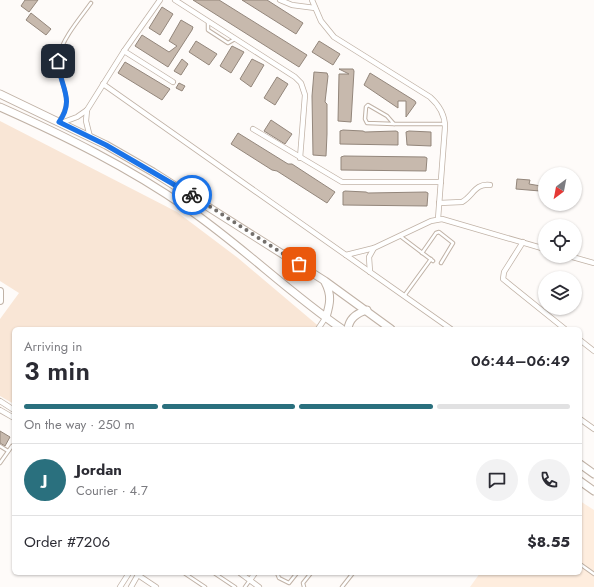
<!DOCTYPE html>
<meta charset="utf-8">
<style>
:root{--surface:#fff;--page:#f2f2f3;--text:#2b2b33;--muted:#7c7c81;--line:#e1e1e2;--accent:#2a707e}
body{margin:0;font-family:Jost,sans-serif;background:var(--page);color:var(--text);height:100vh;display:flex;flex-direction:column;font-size:15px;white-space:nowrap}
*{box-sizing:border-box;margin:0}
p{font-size:13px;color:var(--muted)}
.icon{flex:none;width:22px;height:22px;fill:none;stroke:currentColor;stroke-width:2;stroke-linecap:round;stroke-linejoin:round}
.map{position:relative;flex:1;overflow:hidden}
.side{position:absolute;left:12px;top:327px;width:570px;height:248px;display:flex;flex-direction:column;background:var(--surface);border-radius:6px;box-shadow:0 1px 3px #0004}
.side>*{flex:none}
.needle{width:26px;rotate:212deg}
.controls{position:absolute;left:538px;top:167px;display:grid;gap:8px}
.controls a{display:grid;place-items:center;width:44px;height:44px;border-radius:50%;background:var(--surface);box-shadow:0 1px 3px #0004;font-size:20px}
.pin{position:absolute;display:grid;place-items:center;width:34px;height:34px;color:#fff;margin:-17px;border-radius:8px;box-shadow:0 2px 6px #0006}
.courier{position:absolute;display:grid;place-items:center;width:40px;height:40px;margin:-20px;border:3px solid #1a73e8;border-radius:50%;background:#fff;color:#222;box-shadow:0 1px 5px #0007}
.summary em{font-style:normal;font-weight:600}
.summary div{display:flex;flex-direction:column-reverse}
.summary{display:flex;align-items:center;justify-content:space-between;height:68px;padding:0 12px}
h1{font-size:26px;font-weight:600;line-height:30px}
.bar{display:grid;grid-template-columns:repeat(4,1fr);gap:6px 4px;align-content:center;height:48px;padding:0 12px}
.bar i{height:5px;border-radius:3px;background:var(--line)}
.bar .on{background:var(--accent)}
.bar p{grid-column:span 4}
.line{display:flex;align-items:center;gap:10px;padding:0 12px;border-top:1px solid var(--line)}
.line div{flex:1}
.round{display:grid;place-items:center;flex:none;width:42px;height:42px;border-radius:21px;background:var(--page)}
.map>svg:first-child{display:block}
.built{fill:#feedde}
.green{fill:#f9e6d6}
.building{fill:#c7b9ad;stroke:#93867b}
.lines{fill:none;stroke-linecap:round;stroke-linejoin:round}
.lane-casing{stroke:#c0b2a6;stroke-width:4.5}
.street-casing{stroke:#c0b2a6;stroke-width:6}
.secondary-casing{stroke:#c0b2a6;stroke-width:8}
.primary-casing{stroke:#c0b2a6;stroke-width:9}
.lane{stroke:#fff;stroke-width:2.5}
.street{stroke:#fff;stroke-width:4.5}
.secondary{stroke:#fff;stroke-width:6}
.primary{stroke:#fff;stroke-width:7}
.done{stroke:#736f6b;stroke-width:4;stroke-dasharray:0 7.2}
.route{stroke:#1a73e8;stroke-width:5}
</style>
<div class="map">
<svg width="594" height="587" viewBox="0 0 594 587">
<rect width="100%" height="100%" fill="#fefbf9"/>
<!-- built -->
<polygon class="built" points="580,501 594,510 594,587 470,587 480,573 580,573"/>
<!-- green -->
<polygon class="green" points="0,121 177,212 238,258 322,329 14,329 14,404 0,396 0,319 19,293 0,281"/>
<!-- building -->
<g class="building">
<polygon points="25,0 38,0 29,12 21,6"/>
<polygon points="193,0 219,0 307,55 299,67"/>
<polygon points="242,0 267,0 303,23 296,34"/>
<polygon points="162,7 173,14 160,35 149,28"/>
<polygon points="31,13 51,29 46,35 26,20"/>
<polygon points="181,20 193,27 192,30 168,67 135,46 142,35 169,52 177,46 169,41"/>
<polygon points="196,41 217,54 209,65 189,52"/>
<polygon points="319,41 340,54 333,65 312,52"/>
<polygon points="232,46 244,52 231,73 220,66"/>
<polygon points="182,59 188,64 181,75 174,71"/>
<polygon points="252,59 264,65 251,87 240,79"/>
<polygon points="125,62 170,89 162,100 118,73"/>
<polygon points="339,69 353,69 354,71 351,122 338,121 339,74 349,74"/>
<polygon points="314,72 327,73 328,76 325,102 327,104 327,134 326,156 313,155 312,96"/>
<polygon points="370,73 415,101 416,103 406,117 406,101 398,101 398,108 364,85"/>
<polygon points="277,77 288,84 275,105 264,98"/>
<polygon points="179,83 185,86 182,91 176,88"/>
<polygon points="271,120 292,134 285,144 264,131"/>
<polygon points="343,130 363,131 365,132 396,131 398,132 398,145 340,144 340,131"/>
<polygon points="409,131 431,132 431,146 407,145 406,132"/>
<polygon points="238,133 288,164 292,164 335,192 327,203 277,171 272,170 231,144"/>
<polygon points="344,156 425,157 427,158 426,171 341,170 341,157"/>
<polygon points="517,179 530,180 529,184 541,186 540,191 516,189"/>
<polygon points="345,191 366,192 368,193 426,192 428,193 427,206 343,205 343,192"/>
<polygon points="0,431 10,437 5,446 0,443"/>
</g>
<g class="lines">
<defs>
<g id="lane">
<polyline points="208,22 208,30 228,43 235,39"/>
<polygon points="368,105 387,116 394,124 367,123 365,119 366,107"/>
<path d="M59 121C78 95 54 82 59 56 62 39 81 17 91 3"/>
<polyline points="394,124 444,124"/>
<polyline points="400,236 433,261"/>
<polyline points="422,253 436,233 439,232 453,243 441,263"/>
<polyline points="404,296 431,259"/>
<polyline points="0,446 8,451"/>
<polyline points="0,463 12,446"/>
<polyline points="580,564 594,574"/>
<polyline points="184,573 205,587"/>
<polyline points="214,573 235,587"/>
<polyline points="277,573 279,578 289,583 297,573"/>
<polyline points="245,587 250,580"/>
<polyline points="304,587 303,583 311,573"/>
<polyline points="342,587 353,573"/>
</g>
<g id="street">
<polyline points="175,0 295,77 301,83 305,95 300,158"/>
<polyline points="280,0 292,5 315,8"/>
<path d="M312 0 321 21 334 37 430 97C439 105 445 115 445 127L438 219"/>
<polyline points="124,51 173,82"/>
<polyline points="103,84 451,329"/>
<polyline points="87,110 86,121 90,137"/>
<polyline points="61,123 77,117 87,110 124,51 160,0"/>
<polyline points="253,129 342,182 441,182"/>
<path d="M439 203 462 202C473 196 475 183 490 185"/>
<polyline points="523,242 504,272 503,279 565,329"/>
<polyline points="346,255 374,248 431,221 442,219 545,249"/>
<polyline points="569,256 594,263"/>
<polyline points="370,272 369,257 374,248"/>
<polyline points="318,329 326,317"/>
<polyline points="580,340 594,351"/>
<polyline points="0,401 14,410"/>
<polyline points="0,410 14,418"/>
<polyline points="580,419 594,429"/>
<polyline points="240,573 259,587"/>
<polyline points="138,575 156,587"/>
<polyline points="250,580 255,573"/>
<polyline points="120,587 129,573"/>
<polyline points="131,587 139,573"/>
</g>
<polyline id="secondary" points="0,291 0,301"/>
<g id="primary">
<polyline points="0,94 106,145 153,172 325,281 391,329"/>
<path d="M0 107C65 136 128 167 187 208 241 245 288 292 342 329"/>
<path d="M325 282C332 295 330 304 326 317"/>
<path d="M348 329C349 318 357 313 367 310"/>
<polyline points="580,464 594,474"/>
<polyline points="580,481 594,491"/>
</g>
</defs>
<!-- lane casing -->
<use href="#lane" class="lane-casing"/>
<!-- street casing -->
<use href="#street" class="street-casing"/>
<!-- secondary casing -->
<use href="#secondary" class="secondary-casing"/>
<!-- primary casing -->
<use href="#primary" class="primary-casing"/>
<!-- lane -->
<use href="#lane" class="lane"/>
<!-- street -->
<use href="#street" class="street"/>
<!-- secondary -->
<use href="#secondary" class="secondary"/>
<!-- primary -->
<use href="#primary" class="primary"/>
</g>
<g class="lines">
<!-- done -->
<polyline class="done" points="192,195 299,264"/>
<!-- route -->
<path class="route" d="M58 61C59 85 76 99 59 122L106 145 192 195"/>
</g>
</svg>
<div class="controls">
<a><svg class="needle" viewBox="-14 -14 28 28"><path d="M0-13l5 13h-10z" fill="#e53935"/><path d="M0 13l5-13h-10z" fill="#7c7c81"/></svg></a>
<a><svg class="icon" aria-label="locate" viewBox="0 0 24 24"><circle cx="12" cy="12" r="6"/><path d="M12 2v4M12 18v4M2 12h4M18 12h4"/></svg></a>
<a><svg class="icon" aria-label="layers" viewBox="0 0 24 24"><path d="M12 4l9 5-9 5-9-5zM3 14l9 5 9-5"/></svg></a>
</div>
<div class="pin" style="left:299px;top:264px;background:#ea580c"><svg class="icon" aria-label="bag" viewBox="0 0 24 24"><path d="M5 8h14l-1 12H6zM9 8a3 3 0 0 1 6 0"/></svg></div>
<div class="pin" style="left:58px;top:61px;background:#1f2937"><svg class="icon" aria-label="home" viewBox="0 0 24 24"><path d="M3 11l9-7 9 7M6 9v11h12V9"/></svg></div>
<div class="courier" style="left:192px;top:195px"><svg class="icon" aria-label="bike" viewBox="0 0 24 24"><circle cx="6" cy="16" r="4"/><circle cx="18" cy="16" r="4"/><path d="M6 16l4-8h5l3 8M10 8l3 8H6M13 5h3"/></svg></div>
<section class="side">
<div class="summary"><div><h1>3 min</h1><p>Arriving in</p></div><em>06:44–06:49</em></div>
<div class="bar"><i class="on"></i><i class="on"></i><i class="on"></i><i></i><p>On the way · 250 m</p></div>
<div class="line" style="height:72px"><b class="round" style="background:var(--accent);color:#fff">J</b><div><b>Jordan</b><p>Courier · 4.7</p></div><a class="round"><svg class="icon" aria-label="chat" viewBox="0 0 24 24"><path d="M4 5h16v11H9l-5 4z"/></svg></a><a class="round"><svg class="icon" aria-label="phone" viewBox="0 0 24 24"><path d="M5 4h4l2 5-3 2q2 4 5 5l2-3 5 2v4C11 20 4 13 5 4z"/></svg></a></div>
<div class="line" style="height:52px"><div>Order #7206</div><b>$8.55</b></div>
</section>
</div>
